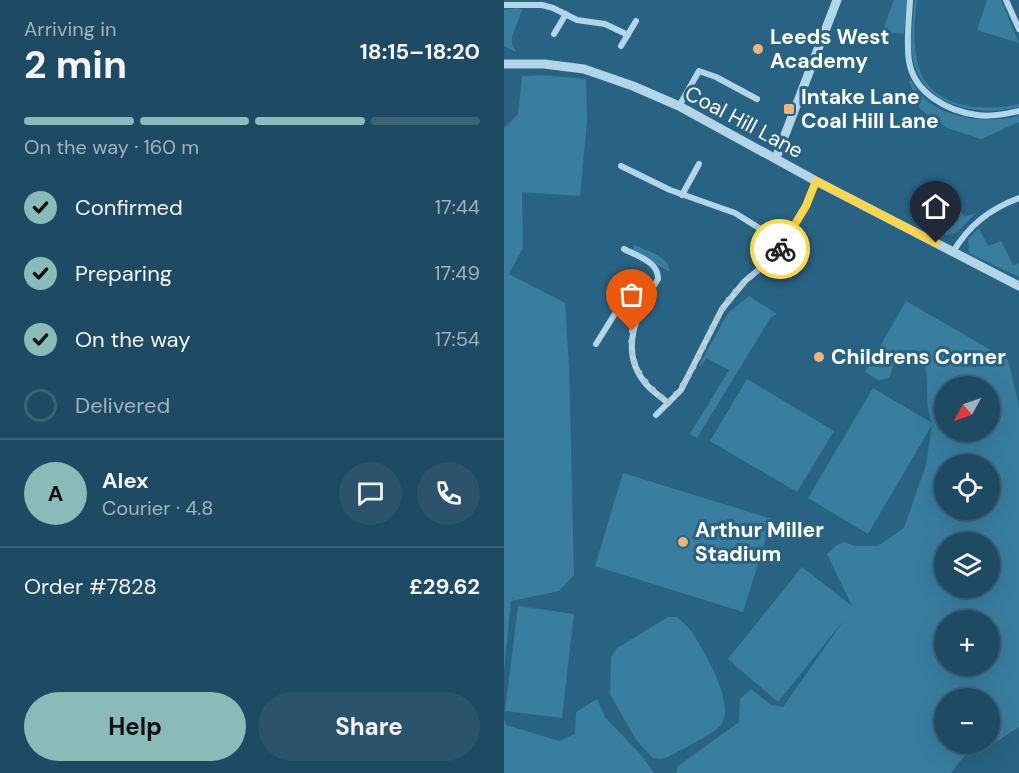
<!DOCTYPE html>
<meta charset="utf-8">
<style>
:root{--surface:#1e4a63;--page:#2b546c;--text:#f1f3f6;--muted:#a1b3be;--line:#3c6278;--accent:#8bbbb9}
body{margin:0;font-family:"DM Sans",sans-serif;background:var(--page);color:var(--text);height:100vh;display:flex;flex-direction:column;font-size:22px;white-space:nowrap}
*{box-sizing:border-box;margin:0}
p{font-size:20px;color:var(--muted)}
.icon{flex:none;width:33px;height:33px;fill:none;stroke:currentColor;stroke-width:2;stroke-linecap:round;stroke-linejoin:round}
.map{position:relative;flex:1;overflow:hidden}
.details{display:flex;flex-direction:column;background:var(--surface);width:504px}
.details>*{flex:none}
.needle{width:39px;rotate:230deg}
.tools{position:absolute;left:430px;top:376px;display:grid;gap:12px}
.tools a{display:grid;place-items:center;width:66px;height:66px;border-radius:50%;background:var(--surface);box-shadow:0 6px 24px #0002,0 0 0 2px var(--line);font-size:30px}
.pin{position:absolute;display:grid;place-items:center;width:51px;height:51px;color:#fff;margin:-62px -26px;border-radius:50% 50% 50% 0;rotate:-45deg;box-shadow:0 0 6px #0007}
.pin .icon{rotate:45deg}
.courier{position:absolute;display:grid;place-items:center;width:60px;height:60px;margin:-30px;border:4px solid #ffd54a;border-radius:50%;background:#fff;color:#222;box-shadow:0 2px 8px #0007}
.headline em{font-style:normal;font-weight:700}
.headline div{display:flex;flex-direction:column-reverse}
.headline{display:flex;align-items:center;justify-content:space-between;height:102px;padding:0 24px}
h1{font-size:39px;font-weight:700;line-height:45px}
.bar{display:grid;grid-template-columns:repeat(4,1fr);gap:9px 6px;align-content:center;height:72px;padding:0 24px}
.bar i{height:8px;border-radius:4px;background:var(--line)}
.bar .active{background:var(--accent)}
.bar p{grid-column:span 4}
.line{display:flex;align-items:center;gap:15px;padding:0 24px;border-top:2px solid var(--line)}
.line div{flex:1}
.round{display:grid;place-items:center;flex:none;width:63px;height:63px;border-radius:32px;background:var(--page)}
ol{padding:0 24px;list-style:none}
li{display:flex;align-items:center;gap:18px;height:66px}
li p{margin-inline-start:auto}
li .icon{padding:6px;border-radius:50%;background:var(--accent);color:#111;stroke-width:4}
li:last-child{color:var(--muted)}
li i{width:33px;height:33px;border:3px solid var(--line);border-radius:50%}
.cta{display:flex;gap:12px;margin-top:auto;padding:12px 24px}
.cta a{flex:1;height:69px;border-radius:36px;background:var(--accent);color:#111;font-size:24px;font-weight:700;line-height:69px;text-align:center}
.cta a+a{background:var(--page);color:var(--text)}
main{display:flex;flex:1;min-height:0}
.map>svg:first-child{display:block}
.green{fill:#397d9f;fill-rule:evenodd}
.lines{fill:none;stroke-linecap:round;stroke-linejoin:round}
.minor{stroke:#b2d5e7;stroke-width:6}
.tertiary{stroke:#b2d5e7;stroke-width:9}
.done{stroke:#b4c8d4;stroke-width:6;stroke-dasharray:0 10.8}
.route{stroke:#ffd54a;stroke-width:8}
.poi-dot{fill:#efb478;stroke:#286384;stroke-width:2}
.labels{text-anchor:middle;dominant-baseline:central;stroke-width:6;stroke-linejoin:round;paint-order:stroke}
.poi-label{font-size:21px;font-weight:bold;fill:#fff;stroke:#286384;text-anchor:start}
.street-label{font-size:21px;fill:#fff;stroke:#286384}
</style>
<main>
<section class="details">
<div class="headline"><div><h1>2 min</h1><p>Arriving in</p></div><em>18:15–18:20</em></div>
<div class="bar"><i class="active"></i><i class="active"></i><i class="active"></i><i></i><p>On the way · 160 m</p></div>
<ol>
<li><svg class="icon" aria-label="check" viewBox="0 0 24 24"><path d="M5 12l5 5 9-10"/></svg>Confirmed<p>17:44</p></li>
<li><svg class="icon" aria-label="check" viewBox="0 0 24 24"><path d="M5 12l5 5 9-10"/></svg>Preparing<p>17:49</p></li>
<li><svg class="icon" aria-label="check" viewBox="0 0 24 24"><path d="M5 12l5 5 9-10"/></svg>On the way<p>17:54</p></li>
<li><i></i>Delivered</li>
</ol>
<div class="line" style="height:108px"><b class="round" style="background:var(--accent);color:#111">A</b><div><b>Alex</b><p>Courier · 4.8</p></div><a class="round"><svg class="icon" aria-label="chat" viewBox="0 0 24 24"><path d="M4 5h16v11H9l-5 4z"/></svg></a><a class="round"><svg class="icon" aria-label="phone" viewBox="0 0 24 24"><path d="M5 4h4l2 5-3 2q2 4 5 5l2-3 5 2v4C11 20 4 13 5 4z"/></svg></a></div>
<div class="line" style="height:78px"><div>Order #7828</div><b>£29.62</b></div>
<div class="cta"><a>Help</a><a>Share</a></div>
</section>
<div class="map">
<svg width="515" height="773" viewBox="0 0 515 773">
<rect width="100%" height="100%" fill="#286384"/>
<!-- green -->
<g class="green">
<polygon points="390,0 403,0 400,34 378,32"/>
<path d="M411 0H413C410 23 408 51 417 73 432 109 483 112 515 104V107C477 117 423 108 410 64 404 44 409 21 411 0Z"/>
<polygon points="483,0 497,0 515,43 473,30"/>
<polygon points="14,8 18,10 8,37 8,44 12,52 0,46 0,10"/>
<polygon points="39,75 82,79 83,122 76,196 18,192 19,248 5,274 61,303 65,365 70,575 55,591 7,601 0,671 0,128 14,114 18,76"/>
<path d="M407 80C425 118 478 125 515 116V122L477 139 443 128 416 109 405 81Z"/>
<polygon points="451,208 453,213 457,211 460,217 472,213 452,233 443,235 438,232"/>
<polygon points="475,228 484,246 497,241 509,265 515,263 515,277 465,253 464,239"/>
<path d="M131 245C143 251 166 257 166 272L128 251Z"/>
<polygon points="245,296 273,314 267,317 193,438 186,434 225,370 202,358 197,366 195,365 224,313"/>
<path d="M402 301 504 360 515 406V727L473 754 465 750 447 773H172L174 766 235 722 236 699 247 689 267 705 279 707 340 620 274 702 224 659 298 567 348 606 323 554 333 545 341 542 350 546H374L400 528 422 465 428 425 364 534 304 498 369 388 428 423C427 418 424 413 424 408 420 385 431 366 406 350L395 351C389 360 390 368 385 378L374 380 361 372ZM441 387H486V432H441ZM441 465H486V510H441ZM441 543H486V588H441ZM441 621H486V666H441ZM441 699H486V744H441Z"/>
<polygon points="243,379 330,431 293,492 206,441"/>
<polygon points="119,473 268,519 239,612 91,566"/>
<polygon points="14,606 70,614 58,718 1,711"/>
<path d="M164 617H173C178 622 185 627 189 634 201 652 232 705 217 725 211 733 175 751 164 757L156 759 149 758 132 740 106 694 107 657 113 648Z"/>
<polygon points="93,699 101,717 138,756 150,773 0,773 0,718 2,725 55,741 71,734 72,712"/>
</g>
<g class="lines">
<!-- minor -->
<g class="minor">
<path d="M406 0C405 20 402 41 405 61 410 93 443 111 473 115 487 117 501 114 515 111"/>
<polyline points="502,0 515,29"/>
<polyline points="0,5 38,5 49,8 73,20 101,24 124,35"/>
<polyline points="50,34 62,14"/>
<polyline points="117,46 132,21"/>
<polyline points="175,106 195,71 212,77 253,99"/>
<polyline points="117,166 166,190 231,213 279,243"/>
<polyline points="178,195 195,164"/>
<path d="M120 249C133 256 155 262 154 279 134 311 113 350 142 384 148 391 157 397 164 403"/>
<path d="M449 252C465 225 486 209 515 198"/>
<polyline points="92,344 117,304 136,313"/>
<polyline points="152,415 177,390 218,309 241,281 274,254 302,206 312,181"/>
</g>
<!-- tertiary -->
<g class="tertiary">
<polyline points="0,64 40,64 80,69 129,86 175,106 312,181 515,286"/>
<polyline points="272,158 333,0"/>
</g>
</g>
<g class="lines">
<!-- done -->
<path class="done" d="M128 331C124 366 138 381 164 403 190 377 199 341 218 310 231 287 254 270 274 254L276 249"/>
<!-- route -->
<polyline class="route" points="276,249 302,206 312,181 432,243"/>
</g>
<!-- markers -->
<g class="poi-dot">
<circle cx="254" cy="49" r="6"/>
<rect x="279" y="103" width="12" height="12" rx="3"/>
<circle cx="315" cy="357" r="6"/>
<circle cx="179" cy="542" r="6"/>
</g>
<g class="labels">
<!-- poi labels -->
<g class="poi-label">
<text x="266" y="37">Leeds West<tspan x="266" dy="24">Academy</tspan></text>
<text x="297" y="97">Intake Lane<tspan x="297" dy="24">Coal Hill Lane</tspan></text>
<text x="327" y="357">Childrens Corner</text>
<text x="191" y="530">Arthur Miller<tspan x="191" dy="24">Stadium</tspan></text>
</g>
<!-- street labels -->
<g class="street-label">
<text transform="translate(240 122) rotate(28)">Coal Hill Lane</text>
</g>
</g>
</svg>
<div class="tools">
<a><svg class="needle" viewBox="-14 -14 28 28"><path d="M0-13l5 13h-10z" fill="#e53935"/><path d="M0 13l5-13h-10z" fill="#a1b3be"/></svg></a>
<a><svg class="icon" aria-label="locate" viewBox="0 0 24 24"><circle cx="12" cy="12" r="6"/><path d="M12 2v4M12 18v4M2 12h4M18 12h4"/></svg></a>
<a><svg class="icon" aria-label="layers" viewBox="0 0 24 24"><path d="M12 4l9 5-9 5-9-5zM3 14l9 5 9-5"/></svg></a>
<a>+</a>
<a>−</a>
</div>
<div class="pin" style="left:128px;top:331px;background:#ea580c"><svg class="icon" aria-label="bag" viewBox="0 0 24 24"><path d="M5 8h14l-1 12H6zM9 8a3 3 0 0 1 6 0"/></svg></div>
<div class="pin" style="left:432px;top:243px;background:#1f2937"><svg class="icon" aria-label="home" viewBox="0 0 24 24"><path d="M3 11l9-7 9 7M6 9v11h12V9"/></svg></div>
<div class="courier" style="left:276px;top:249px"><svg class="icon" aria-label="bike" viewBox="0 0 24 24"><circle cx="6" cy="16" r="4"/><circle cx="18" cy="16" r="4"/><path d="M6 16l4-8h5l3 8M10 8l3 8H6M13 5h3"/></svg></div>
</div>
</main>
